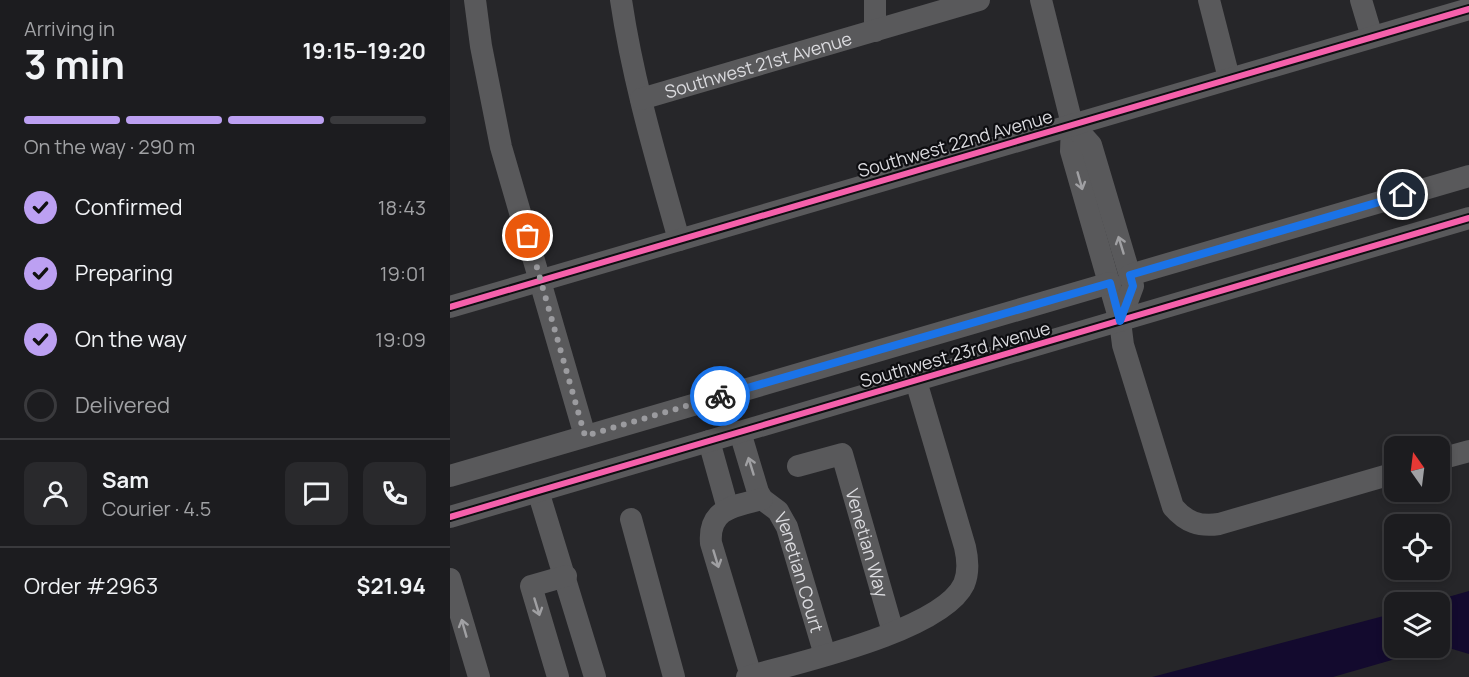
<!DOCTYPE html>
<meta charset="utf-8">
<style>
:root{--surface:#1c1c1f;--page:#29292c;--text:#f1f3f6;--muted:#a0a1a4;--line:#3a3a3d;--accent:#bca0f2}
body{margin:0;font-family:Manrope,sans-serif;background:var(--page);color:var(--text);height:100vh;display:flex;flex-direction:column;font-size:22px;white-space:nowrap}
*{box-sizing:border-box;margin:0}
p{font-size:20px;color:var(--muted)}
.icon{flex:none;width:33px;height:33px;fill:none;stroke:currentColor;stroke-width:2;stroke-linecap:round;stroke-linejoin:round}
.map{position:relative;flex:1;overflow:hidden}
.drawer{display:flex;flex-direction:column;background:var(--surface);width:450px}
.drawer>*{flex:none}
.needle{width:39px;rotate:346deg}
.controls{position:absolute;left:934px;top:436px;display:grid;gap:12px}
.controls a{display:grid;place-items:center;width:66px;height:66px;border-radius:12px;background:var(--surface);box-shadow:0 3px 9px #0003,0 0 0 2px var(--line);font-size:30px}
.pin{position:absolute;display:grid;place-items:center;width:51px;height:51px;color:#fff;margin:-26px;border:3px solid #fff;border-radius:50%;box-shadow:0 2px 6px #0007}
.courier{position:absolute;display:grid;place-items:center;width:60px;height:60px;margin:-30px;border:4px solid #1a73e8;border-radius:50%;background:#fff;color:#222;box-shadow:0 2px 8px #0007}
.head em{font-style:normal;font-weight:700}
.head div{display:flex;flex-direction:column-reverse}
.head{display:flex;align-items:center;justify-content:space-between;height:102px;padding:0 24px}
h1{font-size:39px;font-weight:700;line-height:45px}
.bar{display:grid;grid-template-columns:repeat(4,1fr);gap:9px 6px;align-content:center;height:72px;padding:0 24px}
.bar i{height:8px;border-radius:4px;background:var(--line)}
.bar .active{background:var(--accent)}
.bar p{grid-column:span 4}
.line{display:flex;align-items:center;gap:15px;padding:0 24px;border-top:2px solid var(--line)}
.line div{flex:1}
.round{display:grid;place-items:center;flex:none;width:63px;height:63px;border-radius:12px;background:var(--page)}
ol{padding:0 24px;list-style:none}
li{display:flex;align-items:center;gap:18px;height:66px}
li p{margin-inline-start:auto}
li .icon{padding:6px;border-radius:50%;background:var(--accent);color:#111;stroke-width:4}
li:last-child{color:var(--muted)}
li i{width:33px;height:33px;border:3px solid var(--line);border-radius:50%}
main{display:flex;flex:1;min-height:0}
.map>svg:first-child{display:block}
.water{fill:#130a2e}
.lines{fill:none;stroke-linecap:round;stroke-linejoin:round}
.minor{stroke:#59595b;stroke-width:22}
.cycleway-casing{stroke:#0e0e11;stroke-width:10}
.cycleway{stroke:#f560ab;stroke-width:6}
.oneway{stroke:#a0a0a3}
.done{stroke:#9b9b9f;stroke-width:6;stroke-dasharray:0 10.8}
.route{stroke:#1a73e8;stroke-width:8}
.labels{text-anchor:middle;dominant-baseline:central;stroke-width:4.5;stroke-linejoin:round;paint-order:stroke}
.street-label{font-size:18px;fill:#dadade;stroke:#0e0e11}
</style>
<main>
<section class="drawer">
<div class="head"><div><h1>3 min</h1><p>Arriving in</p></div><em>19:15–19:20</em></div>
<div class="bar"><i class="active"></i><i class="active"></i><i class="active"></i><i></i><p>On the way · 290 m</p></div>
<ol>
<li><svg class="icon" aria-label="check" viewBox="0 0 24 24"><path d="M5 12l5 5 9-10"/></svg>Confirmed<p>18:43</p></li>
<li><svg class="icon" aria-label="check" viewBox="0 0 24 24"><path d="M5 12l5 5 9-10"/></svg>Preparing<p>19:01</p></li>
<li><svg class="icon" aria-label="check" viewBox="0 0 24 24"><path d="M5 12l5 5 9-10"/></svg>On the way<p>19:09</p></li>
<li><i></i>Delivered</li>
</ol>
<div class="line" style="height:108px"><a class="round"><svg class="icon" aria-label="person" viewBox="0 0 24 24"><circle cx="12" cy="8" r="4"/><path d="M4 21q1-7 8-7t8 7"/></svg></a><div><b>Sam</b><p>Courier · 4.5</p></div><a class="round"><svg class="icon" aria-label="chat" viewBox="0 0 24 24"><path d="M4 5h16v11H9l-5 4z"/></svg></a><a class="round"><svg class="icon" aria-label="phone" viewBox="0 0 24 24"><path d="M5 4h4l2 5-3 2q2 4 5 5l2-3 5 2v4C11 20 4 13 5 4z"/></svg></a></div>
<div class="line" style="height:78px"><div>Order #2963</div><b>$21.94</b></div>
</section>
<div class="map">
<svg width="1019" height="677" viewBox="0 0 1019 677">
<rect width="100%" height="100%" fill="#262629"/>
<!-- water -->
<polygon class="water" points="1019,591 1019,654 999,648 980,649 883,677 702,677 945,613 945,648 990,648 990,603 977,603"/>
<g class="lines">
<!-- minor -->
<g class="minor">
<polyline points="25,0 31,46 51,147 135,436"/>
<path d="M171 0C183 82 207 161 229 240"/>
<polyline points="425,0 425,31"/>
<path d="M591 0 622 124 621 151 670 321 673 345 723 507C736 522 749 527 769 524L945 473"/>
<polyline points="759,0 779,78"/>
<polyline points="911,0 922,37"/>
<path id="s1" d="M191 99 529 0"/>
<polyline points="622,124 641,145 683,286 670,321"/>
<polyline points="680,275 1019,176"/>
<polyline points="0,307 1019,9"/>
<path id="s2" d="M290 432 308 492 312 499 328 511 337 527 375 655"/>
<polyline points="259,441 278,509"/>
<polyline points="990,459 1019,451"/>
<path id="s3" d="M348 466 392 454 443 632"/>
<polyline points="0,476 660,283"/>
<polyline points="88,491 145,677"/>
<polyline points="0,517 1019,218"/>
<polyline points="181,519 224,677"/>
<polyline points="0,579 29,677"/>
<path d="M301 676 261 543C258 508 285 506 312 499"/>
<polyline points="108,677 81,586 116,576"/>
<path d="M297 677C346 663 492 631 514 584 519 572 518 560 515 547L466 381"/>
</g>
<defs>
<g id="cycleway">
<polyline points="0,307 1019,9"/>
<polyline points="0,517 1019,218"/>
</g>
</defs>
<!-- cycleway casing -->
<use href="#cycleway" class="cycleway-casing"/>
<!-- cycleway -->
<use href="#cycleway" class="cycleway"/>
</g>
<!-- one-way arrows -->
<defs><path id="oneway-shaft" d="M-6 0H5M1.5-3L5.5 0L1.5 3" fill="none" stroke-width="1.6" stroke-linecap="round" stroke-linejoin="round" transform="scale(1.5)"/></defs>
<g class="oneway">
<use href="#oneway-shaft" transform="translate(630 181) rotate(74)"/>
<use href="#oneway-shaft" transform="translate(671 245) rotate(-107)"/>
<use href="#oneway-shaft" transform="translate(301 466) rotate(-107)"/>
<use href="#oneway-shaft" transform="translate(266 559) rotate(73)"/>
<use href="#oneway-shaft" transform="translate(87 607) rotate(73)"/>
<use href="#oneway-shaft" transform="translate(14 628) rotate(-106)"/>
</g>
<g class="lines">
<!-- done -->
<polyline class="done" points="78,236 135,436 270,396"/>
<!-- route -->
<polyline class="route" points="270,396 660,283 670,321 683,286 680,275 953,195"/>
</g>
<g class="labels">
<!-- street labels -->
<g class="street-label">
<text stroke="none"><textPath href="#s1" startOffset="122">Southwest 21st Avenue</textPath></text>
<text transform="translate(505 143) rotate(-16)">Southwest 22nd Avenue</text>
<text transform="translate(505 354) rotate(-16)">Southwest 23rd Avenue</text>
<text stroke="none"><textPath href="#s3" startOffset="138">Venetian Way</textPath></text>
<text stroke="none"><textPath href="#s2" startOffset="156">Venetian Court</textPath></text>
</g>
</g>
</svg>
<div class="controls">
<a><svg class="needle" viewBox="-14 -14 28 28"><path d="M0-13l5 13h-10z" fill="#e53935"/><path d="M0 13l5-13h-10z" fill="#a0a1a4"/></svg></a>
<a><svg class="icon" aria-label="locate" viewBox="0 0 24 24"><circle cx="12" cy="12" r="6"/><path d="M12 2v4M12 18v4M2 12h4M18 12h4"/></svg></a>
<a><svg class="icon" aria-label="layers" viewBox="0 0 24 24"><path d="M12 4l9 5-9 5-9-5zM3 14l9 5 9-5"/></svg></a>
</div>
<div class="pin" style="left:78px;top:236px;background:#ea580c"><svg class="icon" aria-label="bag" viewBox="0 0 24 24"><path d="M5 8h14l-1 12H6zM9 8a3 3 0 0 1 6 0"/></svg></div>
<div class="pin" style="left:953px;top:195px;background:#1f2937"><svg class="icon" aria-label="home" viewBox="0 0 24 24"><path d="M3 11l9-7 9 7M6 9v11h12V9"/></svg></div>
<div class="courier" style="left:270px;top:396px"><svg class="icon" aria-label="bike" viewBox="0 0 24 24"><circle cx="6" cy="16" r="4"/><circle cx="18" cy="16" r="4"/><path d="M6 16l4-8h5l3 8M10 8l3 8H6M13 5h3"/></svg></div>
</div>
</main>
